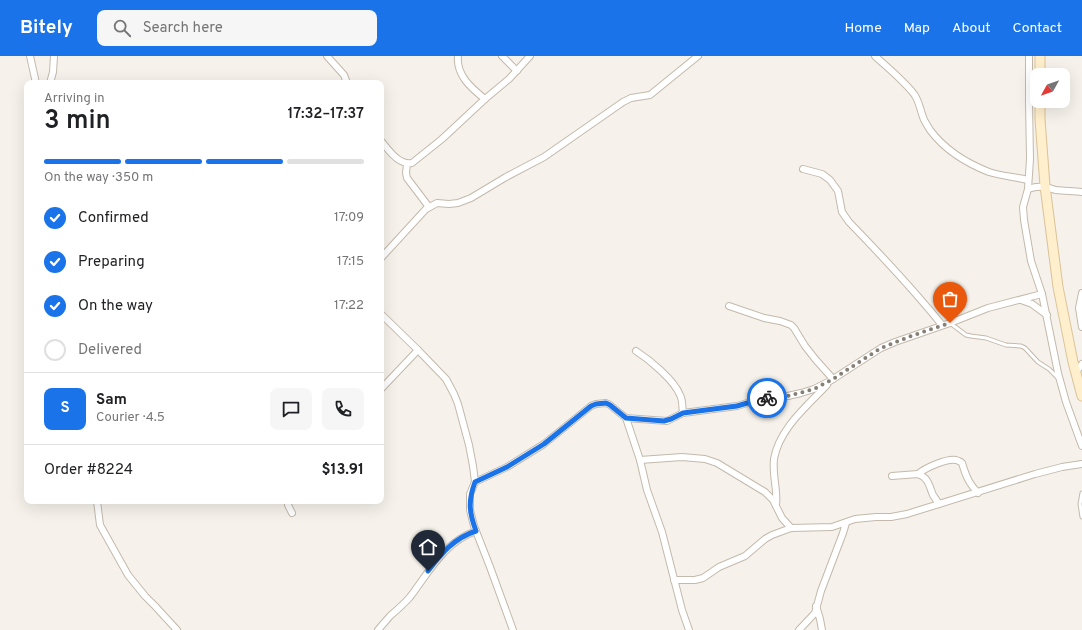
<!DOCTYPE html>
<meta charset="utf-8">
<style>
:root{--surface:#fff;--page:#f6f6f6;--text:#202124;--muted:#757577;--line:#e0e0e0;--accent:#1a73e8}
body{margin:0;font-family:Overpass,sans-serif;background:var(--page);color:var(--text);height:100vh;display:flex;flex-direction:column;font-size:15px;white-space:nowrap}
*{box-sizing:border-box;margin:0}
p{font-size:13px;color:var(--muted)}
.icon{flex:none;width:22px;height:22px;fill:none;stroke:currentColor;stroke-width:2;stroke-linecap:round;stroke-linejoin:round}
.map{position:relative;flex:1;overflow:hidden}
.sheet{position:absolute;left:24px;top:24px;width:360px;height:424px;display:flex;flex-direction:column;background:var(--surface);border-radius:8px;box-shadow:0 4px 16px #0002}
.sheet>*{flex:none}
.needle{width:26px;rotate:230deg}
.buttons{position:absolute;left:1030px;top:12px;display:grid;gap:8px}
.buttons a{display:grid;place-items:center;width:40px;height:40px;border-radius:8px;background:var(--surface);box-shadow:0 4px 16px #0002;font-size:20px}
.pin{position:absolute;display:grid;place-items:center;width:34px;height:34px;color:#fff;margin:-41px -17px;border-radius:50% 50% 50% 0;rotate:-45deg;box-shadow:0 0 4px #0007}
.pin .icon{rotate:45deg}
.courier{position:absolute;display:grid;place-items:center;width:40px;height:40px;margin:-20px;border:3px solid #1a73e8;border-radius:50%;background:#fff;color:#222;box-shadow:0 1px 5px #0007}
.headline em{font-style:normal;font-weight:600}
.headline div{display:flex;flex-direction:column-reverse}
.headline{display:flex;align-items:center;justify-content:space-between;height:68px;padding:0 20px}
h1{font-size:26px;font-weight:600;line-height:30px}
.bar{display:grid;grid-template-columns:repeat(4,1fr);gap:6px 4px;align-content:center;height:48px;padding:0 20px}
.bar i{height:5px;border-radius:3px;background:var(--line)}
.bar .on{background:var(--accent)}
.bar p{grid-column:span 4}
.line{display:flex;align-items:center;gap:10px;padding:0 20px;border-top:1px solid var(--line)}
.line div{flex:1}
.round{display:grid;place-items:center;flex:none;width:42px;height:42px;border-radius:8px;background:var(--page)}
ol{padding:0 20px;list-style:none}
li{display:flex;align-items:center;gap:12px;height:44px}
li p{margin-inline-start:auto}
li .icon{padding:4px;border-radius:50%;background:var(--accent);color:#fff;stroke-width:4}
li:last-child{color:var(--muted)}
li i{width:22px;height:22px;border:2px solid var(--line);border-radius:50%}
header{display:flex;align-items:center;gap:24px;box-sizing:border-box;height:56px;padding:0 20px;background:var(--accent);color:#fff}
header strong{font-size:19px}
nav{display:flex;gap:22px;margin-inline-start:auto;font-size:14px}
.search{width:280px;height:36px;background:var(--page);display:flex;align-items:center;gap:10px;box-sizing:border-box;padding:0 14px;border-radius:8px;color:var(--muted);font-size:15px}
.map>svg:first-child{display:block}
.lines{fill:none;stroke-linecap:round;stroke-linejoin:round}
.service-casing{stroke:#c3b9ac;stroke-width:5}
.minor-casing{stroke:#c3b9ac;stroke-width:8}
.secondary-casing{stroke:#d9c398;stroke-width:11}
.service{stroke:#fff;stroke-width:3}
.minor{stroke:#fff;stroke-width:6}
.secondary{stroke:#ffefcc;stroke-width:9}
.done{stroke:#878077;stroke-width:4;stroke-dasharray:0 7.2}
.route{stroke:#1a73e8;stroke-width:5}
</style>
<header>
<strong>Bitely</strong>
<div class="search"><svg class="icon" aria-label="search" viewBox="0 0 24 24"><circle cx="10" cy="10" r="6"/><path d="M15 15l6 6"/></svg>Search here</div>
<nav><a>Home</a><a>Map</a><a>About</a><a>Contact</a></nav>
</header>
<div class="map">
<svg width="1082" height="574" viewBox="0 0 1082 574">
<rect width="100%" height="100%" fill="#f6f2eb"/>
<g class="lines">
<defs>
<g id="service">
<polyline points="950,267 966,279 971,280 986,282 1006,289 1021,290 1025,292 1038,306 1049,313 1058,322"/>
<polyline points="1082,437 1080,448 1082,461"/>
</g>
<g id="minor">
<polyline points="30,0 36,27"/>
<polyline points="327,0 344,19 347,27"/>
<path d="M458 0C456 19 471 32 485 43"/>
<polyline points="502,0 517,15"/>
<path d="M875 0C888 12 903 24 914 38 919 45 920 53 923 61 924 65 928 70 930 74 945 94 966 107 989 116 1002 120 1015 121 1028 124"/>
<polyline points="1029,0 1029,46 1030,103 1028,133 1023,151 1024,164 1031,205 1042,238 1058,317 1066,346 1082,390"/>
<polyline points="50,27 53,16 54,0"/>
<path d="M381 85C389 94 398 109 412 107L442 83 485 43 509 23 530 0"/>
<polyline points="407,108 406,117 407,122 429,151"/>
<path d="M803 113 822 118 830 124 838 135 842 156 849 166C881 199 913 233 942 269"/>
<path d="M1028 133C1040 129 1045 131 1056 134 1065 135 1074 135 1082 136"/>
<polyline points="381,202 426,153 437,147 449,148 458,147 471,142 506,121 544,101 623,46 631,42 650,39 698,0"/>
<polyline points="1082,237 1079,252 1082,271"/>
<polyline points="1021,244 1032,248 1047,259"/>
<polyline points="729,250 764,262 780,265 791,269 794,272 805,290 816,304 833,323"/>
<polyline points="381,258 418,294 446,323 454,338 458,348 469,389 473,410 475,426 470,438 470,454 474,470 490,511 513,574"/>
<path d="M636 295C650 304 674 324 680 339 683 344 682 352 683 357"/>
<polyline points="1076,316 1082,308"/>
<polyline points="381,333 418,294"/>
<polyline points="626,362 640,404 647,434 662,476 682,554 689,574"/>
<polyline points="640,404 682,401 705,403 717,407 765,436 773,444 782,462 791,472"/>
<path d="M918 418C925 412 947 402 956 404 957 404 961 406 962 407 966 420 968 426 978 437"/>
<path d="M892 420 918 418C929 422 929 430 933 439 935 442 937 445 939 448"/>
<polyline points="475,426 507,411 544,388 591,350 596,348 606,347 610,349 626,362 667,365 683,357 737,350 761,343 788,340 801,337 814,333 830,325 881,292 895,286 950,267 988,252 1042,238"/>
<polyline points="97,445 100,469 128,519 145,540 155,550 177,574"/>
<polyline points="289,445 288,449 292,457"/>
<path d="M776 449C778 434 772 419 774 403 779 373 807 350 827 329"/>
<polyline points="674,524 695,524 703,522 719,511 745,500 765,483 772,479 791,472 832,471 855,463 876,461 891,461 907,458 1035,418 1062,411 1082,408"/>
<polyline points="816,550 820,563 822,574"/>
<path d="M378 574C382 569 386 565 390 560 397 554 404 548 410 541 429 516 444 486 476 475"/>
<polyline points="799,574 815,557 821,535 843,477 846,467"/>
</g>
<g id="secondary">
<polyline points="1040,19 1040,0"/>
<polyline points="1040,45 1040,63 1045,130 1058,231 1073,306 1082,340"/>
</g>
</defs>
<!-- service casing -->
<use href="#service" class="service-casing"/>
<!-- minor casing -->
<use href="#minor" class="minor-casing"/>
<!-- secondary casing -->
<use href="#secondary" class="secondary-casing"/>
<!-- service -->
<use href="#service" class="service"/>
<!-- minor -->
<use href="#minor" class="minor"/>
<!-- secondary -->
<use href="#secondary" class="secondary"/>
</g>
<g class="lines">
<!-- done -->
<polyline class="done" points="767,342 788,340 814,333 833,323 881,292 911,280 950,267"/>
<!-- route -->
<path class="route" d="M428 515C441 498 454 482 476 475 469 456 468 445 475 426L507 411 544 388 591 350 596 348 606 347 610 349 626 362 664 365 671 363 683 357 737 350 761 343 767 342"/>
</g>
</svg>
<div class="buttons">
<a><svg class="needle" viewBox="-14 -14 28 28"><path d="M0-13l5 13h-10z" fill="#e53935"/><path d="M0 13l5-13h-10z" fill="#757577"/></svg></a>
</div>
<div class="pin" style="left:950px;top:267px;background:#ea580c"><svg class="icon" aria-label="bag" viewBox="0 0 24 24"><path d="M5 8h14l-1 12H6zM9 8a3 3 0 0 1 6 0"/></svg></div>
<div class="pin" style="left:428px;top:515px;background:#1f2937"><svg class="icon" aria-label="home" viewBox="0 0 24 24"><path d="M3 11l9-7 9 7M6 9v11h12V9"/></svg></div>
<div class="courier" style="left:767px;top:342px"><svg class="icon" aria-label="bike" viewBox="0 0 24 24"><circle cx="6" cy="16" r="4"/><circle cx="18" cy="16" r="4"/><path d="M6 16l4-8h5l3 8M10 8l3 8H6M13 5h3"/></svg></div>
<section class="sheet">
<div class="headline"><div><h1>3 min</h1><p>Arriving in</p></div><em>17:32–17:37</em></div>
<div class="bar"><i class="on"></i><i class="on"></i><i class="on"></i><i></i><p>On the way · 350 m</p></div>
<ol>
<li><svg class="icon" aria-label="check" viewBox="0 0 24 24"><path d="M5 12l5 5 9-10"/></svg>Confirmed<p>17:09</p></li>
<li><svg class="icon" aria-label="check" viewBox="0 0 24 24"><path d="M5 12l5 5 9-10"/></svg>Preparing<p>17:15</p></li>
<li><svg class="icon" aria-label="check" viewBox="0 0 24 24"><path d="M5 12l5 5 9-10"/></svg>On the way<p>17:22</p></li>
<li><i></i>Delivered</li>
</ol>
<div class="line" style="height:72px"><b class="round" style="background:var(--accent);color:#fff">S</b><div><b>Sam</b><p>Courier · 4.5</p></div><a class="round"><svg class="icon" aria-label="chat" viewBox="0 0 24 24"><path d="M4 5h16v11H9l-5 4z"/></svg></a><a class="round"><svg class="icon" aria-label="phone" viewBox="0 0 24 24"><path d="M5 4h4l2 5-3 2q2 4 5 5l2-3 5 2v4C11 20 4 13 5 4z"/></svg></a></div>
<div class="line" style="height:52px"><div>Order #8224</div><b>$13.91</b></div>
</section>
</div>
